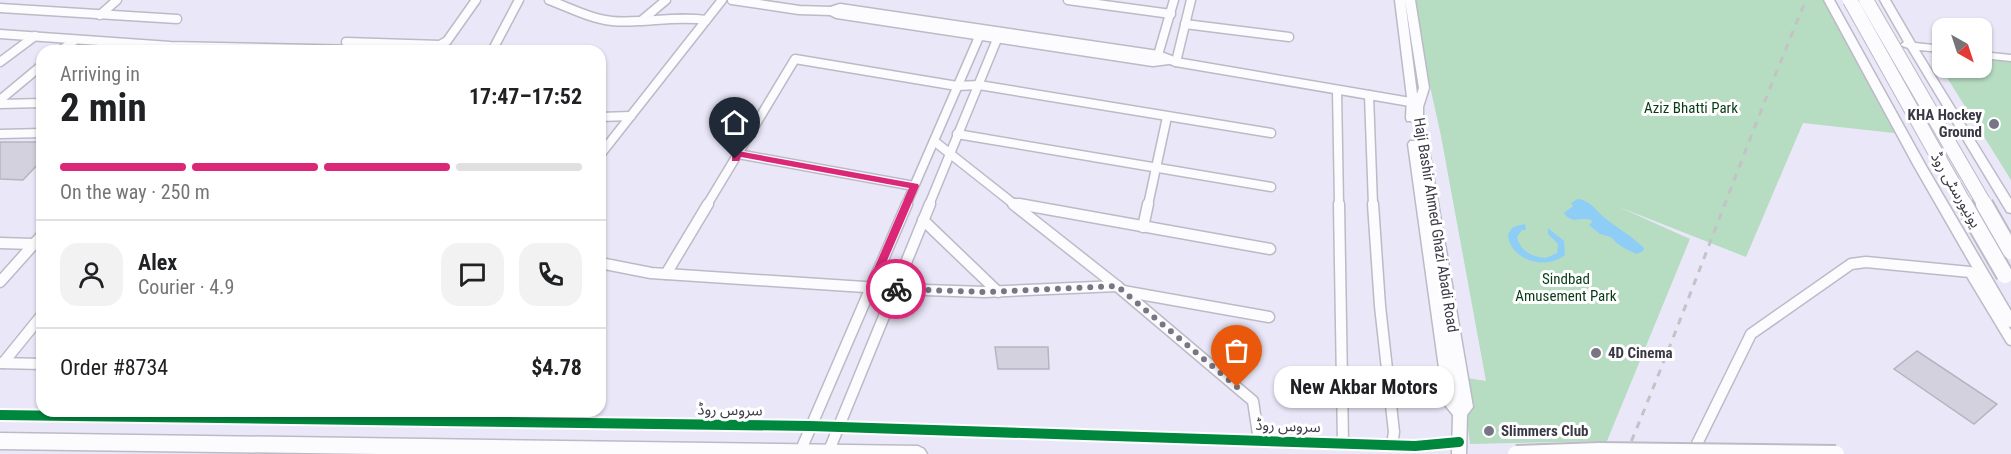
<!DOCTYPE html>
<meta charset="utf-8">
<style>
:root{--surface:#fff;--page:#f2f2f2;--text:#202124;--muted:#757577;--line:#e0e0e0;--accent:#db2777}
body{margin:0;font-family:"Roboto Condensed","Noto Sans Arabic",sans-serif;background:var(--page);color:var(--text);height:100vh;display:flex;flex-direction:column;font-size:22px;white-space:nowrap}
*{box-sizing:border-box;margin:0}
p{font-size:20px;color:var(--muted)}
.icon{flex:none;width:33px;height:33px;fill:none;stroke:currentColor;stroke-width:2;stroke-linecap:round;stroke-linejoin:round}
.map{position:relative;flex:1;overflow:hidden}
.sheet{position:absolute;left:36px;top:45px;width:570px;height:372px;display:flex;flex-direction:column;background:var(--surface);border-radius:18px;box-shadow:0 2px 4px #0004}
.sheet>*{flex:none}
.needle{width:39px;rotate:141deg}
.fabs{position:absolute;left:1932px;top:18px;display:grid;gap:12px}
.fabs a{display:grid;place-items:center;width:60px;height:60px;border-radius:12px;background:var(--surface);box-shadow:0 2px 4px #0004;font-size:30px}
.pin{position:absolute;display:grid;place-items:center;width:51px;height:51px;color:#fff;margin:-62px -26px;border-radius:50% 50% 50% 0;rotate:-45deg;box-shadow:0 0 6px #0007}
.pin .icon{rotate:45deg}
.courier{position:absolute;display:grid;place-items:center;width:60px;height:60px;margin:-30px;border:4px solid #db2777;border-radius:50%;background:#fff;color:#222;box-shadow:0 2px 8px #0007}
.bubble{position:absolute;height:42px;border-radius:18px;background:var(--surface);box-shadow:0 2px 4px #0004;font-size:20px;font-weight:700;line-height:42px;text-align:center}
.head em{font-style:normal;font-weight:700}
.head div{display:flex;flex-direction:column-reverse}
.head{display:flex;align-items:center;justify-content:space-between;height:102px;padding:0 24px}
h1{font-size:39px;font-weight:700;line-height:45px}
.bar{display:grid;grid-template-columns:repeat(4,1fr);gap:9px 6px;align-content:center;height:72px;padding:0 24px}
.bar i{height:8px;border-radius:4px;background:var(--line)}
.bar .current{background:var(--accent)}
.bar p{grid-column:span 4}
.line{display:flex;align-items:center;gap:15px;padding:0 24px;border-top:2px solid var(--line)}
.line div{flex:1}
.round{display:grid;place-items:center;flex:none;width:63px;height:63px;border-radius:18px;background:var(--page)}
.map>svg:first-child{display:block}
.green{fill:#b6dcc1}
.water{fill:#8ecef6}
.building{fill:#d3d1de;stroke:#b6b4c1;stroke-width:1.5}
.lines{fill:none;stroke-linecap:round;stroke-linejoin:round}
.minor-far1-casing{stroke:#bcbac6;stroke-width:11}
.minor-casing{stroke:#bcbac6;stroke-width:13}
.tertiary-casing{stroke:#bcbac6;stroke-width:3}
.primary-casing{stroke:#bcbac6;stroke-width:3}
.minor-far1{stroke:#fcfcfe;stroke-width:8}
.minor{stroke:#fcfcfe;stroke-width:10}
.tertiary{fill:#fcfcfe;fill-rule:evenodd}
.primary{fill:#fcfcfe;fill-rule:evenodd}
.rail{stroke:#c3c3c7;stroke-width:3;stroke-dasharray:7 7;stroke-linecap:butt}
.primary-bridge-far1-casing{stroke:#bcbac6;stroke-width:16;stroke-linecap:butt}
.primary-bridge-casing{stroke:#bcbac6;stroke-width:20;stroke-linecap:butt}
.primary-bridge-far1{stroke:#fcfcfe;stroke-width:14}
.primary-bridge{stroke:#fcfcfe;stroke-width:16}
.cycleway-casing{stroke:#fff;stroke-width:14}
.cycleway{stroke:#00873e;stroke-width:10}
.route{fill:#db2777}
.done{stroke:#787684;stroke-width:6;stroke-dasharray:0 10.8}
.poi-dot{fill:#787684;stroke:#fff;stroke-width:2}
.labels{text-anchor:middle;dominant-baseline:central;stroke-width:6;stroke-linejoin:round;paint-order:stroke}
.park-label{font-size:15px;fill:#063c15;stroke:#fff}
.poi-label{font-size:15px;font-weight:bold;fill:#3b3945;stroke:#fff;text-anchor:start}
.street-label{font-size:15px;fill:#3b3945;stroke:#fff}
</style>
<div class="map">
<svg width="2011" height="454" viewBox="0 0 2011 454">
<rect width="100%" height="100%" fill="#eae8f8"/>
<!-- green -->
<g class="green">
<polygon points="1411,0 1830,0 1903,134 1803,123 1746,257 1619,207 1690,239 1607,441 1470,444 1461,377 1486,381 1441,136"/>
<polygon points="1931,52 1942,53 1942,68 1982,68 1982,59 2011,62 2011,180"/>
</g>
<!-- water -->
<g class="water">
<path d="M1578 199C1590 200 1596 211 1605 218 1617 228 1632 236 1644 248L1643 251 1637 254C1626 249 1618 246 1611 237L1600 234 1589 225 1593 221C1582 215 1573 226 1564 213L1573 206 1571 203Z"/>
<path d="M1525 224 1526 230H1522L1517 237C1520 251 1532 257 1546 258L1557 253 1558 244 1548 234V228L1564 241 1565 255C1546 271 1509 260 1508 234L1513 227Z"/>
</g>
<!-- building -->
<g class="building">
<polygon points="0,142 42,142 42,160 23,180 0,179"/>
<polygon points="995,347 1048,347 1049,369 998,369"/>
<polygon points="1917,351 1997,404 1974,424 1894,369"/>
</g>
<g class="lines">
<defs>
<g id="minor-far1">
<path d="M549 0C568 7 591 19 612 21 643 24 675 15 706 20"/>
<polyline points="732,0 799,10 831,11 837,14 1153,62 1168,60"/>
<polyline points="1068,0 1171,14"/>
<polyline points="0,8 177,19"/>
<polyline points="831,11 840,8 1158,55 1176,62 1416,103"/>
<polyline points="100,15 117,0"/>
<polyline points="641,21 666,0"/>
<polyline points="1185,24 1289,37"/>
<polyline points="0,34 170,46 407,51"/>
<polyline points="346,42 440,45 447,41 476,0"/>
<polyline points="60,51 75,40"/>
<polyline points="492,51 519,0"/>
<polyline points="1158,55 1174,0"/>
<polyline points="0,62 35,36"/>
<polyline points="1176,62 1191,0"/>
<polyline points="1337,90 1339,205"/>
<polyline points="1369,95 1373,205"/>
<polyline points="0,100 42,65"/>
<polyline points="0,104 42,103"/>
<polyline points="600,117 631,116"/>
<polyline points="0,134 42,133"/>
<polyline points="957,134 1271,187"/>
<polyline points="934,141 1015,205"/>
<polyline points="738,154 914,186"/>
<polyline points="600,155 722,0"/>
<polyline points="1015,203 1027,205"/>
<polyline points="707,205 795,59 957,86 979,85 1271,133"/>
<polyline points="906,205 982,30"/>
<polyline points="929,205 1000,32"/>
<polyline points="1148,205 1167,117"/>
</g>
<g id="minor">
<polyline points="1013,204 1117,286 1253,401 1259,441"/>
<polyline points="1019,204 1270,249"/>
<polyline points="1339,204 1343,443"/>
<polyline points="1373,204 1380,306 1394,432 1392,445"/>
<polyline points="923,220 998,292"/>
<polyline points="1143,227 1148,204"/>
<polyline points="0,243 33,244"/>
<polyline points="600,263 651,273 895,289 985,292 1117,286"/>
<polyline points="666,274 708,204"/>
<polyline points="0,282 42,235"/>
<polyline points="1123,291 1269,317"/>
<polyline points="0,363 42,364"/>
<polyline points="3,363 42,315"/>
<polyline points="0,415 810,426 1415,446 1459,442"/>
<polyline points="800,452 907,204"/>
<polyline points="828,453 930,204"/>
<polyline points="1692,454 1751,334 1851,264 1866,262 1970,272 2011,340"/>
</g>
<g id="tertiary">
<polygon points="1395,0 1405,0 1417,94 1419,88 1405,0 1415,0 1429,88 1423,107 1423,116 1473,407 1467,415 1466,454 1452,454 1453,415 1444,404 1408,144 1410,141 1417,141 1413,121 1407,121 1406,118 1407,97"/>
<polygon points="1824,0 1834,0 1926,166 2011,311 2011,327 2006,326 1914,166"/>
<polygon points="1880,0 1890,0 1915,43 1942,46 1942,52 1919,50 2011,199 2011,213 2007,212 1908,48 1900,45 1904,42"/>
<polygon points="1982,52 2011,55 2011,61 1982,58"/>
</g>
<polygon id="primary" points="0,433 918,446 924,449 927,454 378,454 0,449"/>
</defs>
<!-- minor-far1 casing -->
<use href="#minor-far1" class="minor-far1-casing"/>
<!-- minor casing -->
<use href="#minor" class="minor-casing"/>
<!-- tertiary casing -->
<use href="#tertiary" class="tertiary-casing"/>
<!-- primary casing -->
<use href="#primary" class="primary-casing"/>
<!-- minor-far1 -->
<use href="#minor-far1" class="minor-far1"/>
<!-- minor -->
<use href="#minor" class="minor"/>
<!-- tertiary -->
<use href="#tertiary" class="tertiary"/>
<!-- primary -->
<use href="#primary" class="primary"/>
<!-- rail -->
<path class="rail" d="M1626 454C1689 304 1743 150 1806 0"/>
<defs>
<g id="primary-bridge-far1">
<polyline points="1850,0 1965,205"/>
<polyline points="1866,0 1985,205"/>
</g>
<g id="primary-bridge">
<polyline points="1964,204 2005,275"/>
<polyline points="1984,204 2011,251"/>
<polyline points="1516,454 1599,451 1836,454"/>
</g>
</defs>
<!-- primary-bridge-far1 casing -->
<use href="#primary-bridge-far1" class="primary-bridge-far1-casing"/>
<!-- primary-bridge casing -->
<use href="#primary-bridge" class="primary-bridge-casing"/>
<!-- primary-bridge-far1 -->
<use href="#primary-bridge-far1" class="primary-bridge-far1"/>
<!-- primary-bridge -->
<use href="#primary-bridge" class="primary-bridge"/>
<defs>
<polyline id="cycleway" points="0,415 810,426 1415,446 1459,442"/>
</defs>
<!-- cycleway casing -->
<use href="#cycleway" class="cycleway-casing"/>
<!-- cycleway -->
<use href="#cycleway" class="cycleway"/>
</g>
<!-- route -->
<polygon class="route" points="738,151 918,184 919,186 877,284 899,286 899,292 871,291 866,287 909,188 741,157 739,161 732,161 732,156"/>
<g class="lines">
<!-- done -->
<polyline class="done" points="896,289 985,292 1117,286 1237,387"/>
</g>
<!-- markers -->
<g class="poi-dot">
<circle cx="1994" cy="124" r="6"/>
<circle cx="1596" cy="353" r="6"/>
<circle cx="1489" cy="431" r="6"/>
</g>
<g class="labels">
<!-- park labels -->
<g class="park-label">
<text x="1691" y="108">Aziz Bhatti Park</text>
<text x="1566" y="279">Sindbad<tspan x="1566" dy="17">Amusement Park</tspan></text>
</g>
<!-- poi labels -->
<g class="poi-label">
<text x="1982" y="115" text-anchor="end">KHA Hockey<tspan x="1982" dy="17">Ground</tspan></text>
<text x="1608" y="353">4D Cinema</text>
<text x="1501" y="431">Slimmers Club</text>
</g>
<!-- street labels -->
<g class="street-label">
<text transform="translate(1956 190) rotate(60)">یونیورسٹی روڈ</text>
<text transform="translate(1436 225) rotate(81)">Haji Bashir Ahmed Ghazi Abadi Road</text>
<text transform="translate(730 410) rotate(1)">سروس روڈ</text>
<text transform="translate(1288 426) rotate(2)">سروس روڈ</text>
</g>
</g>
</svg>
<div class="fabs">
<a><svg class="needle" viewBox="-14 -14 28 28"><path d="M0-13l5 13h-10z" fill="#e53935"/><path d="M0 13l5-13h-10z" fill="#757577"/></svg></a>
</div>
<div class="pin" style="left:1237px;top:387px;background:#ea580c"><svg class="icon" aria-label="bag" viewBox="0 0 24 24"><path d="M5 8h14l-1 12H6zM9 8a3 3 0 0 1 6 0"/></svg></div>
<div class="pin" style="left:735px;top:159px;background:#1f2937"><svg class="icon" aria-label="home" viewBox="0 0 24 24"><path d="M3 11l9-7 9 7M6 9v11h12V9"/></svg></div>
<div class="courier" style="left:896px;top:289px"><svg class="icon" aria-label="bike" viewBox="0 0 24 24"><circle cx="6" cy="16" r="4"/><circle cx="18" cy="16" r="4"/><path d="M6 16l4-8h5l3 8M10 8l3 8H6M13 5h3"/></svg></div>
<div class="bubble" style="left:1274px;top:366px;width:180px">New Akbar Motors</div>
<section class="sheet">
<div class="head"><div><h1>2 min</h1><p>Arriving in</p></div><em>17:47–17:52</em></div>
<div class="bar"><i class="current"></i><i class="current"></i><i class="current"></i><i></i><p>On the way · 250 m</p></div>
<div class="line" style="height:108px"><a class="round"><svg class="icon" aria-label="person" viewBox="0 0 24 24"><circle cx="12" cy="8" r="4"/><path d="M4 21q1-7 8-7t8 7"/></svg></a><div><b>Alex</b><p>Courier · 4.9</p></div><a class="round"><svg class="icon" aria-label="chat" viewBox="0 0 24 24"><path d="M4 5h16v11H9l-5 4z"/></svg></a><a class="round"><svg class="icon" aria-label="phone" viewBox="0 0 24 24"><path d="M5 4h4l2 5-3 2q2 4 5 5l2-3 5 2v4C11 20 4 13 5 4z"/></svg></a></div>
<div class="line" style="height:78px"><div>Order #8734</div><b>$4.78</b></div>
</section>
</div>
